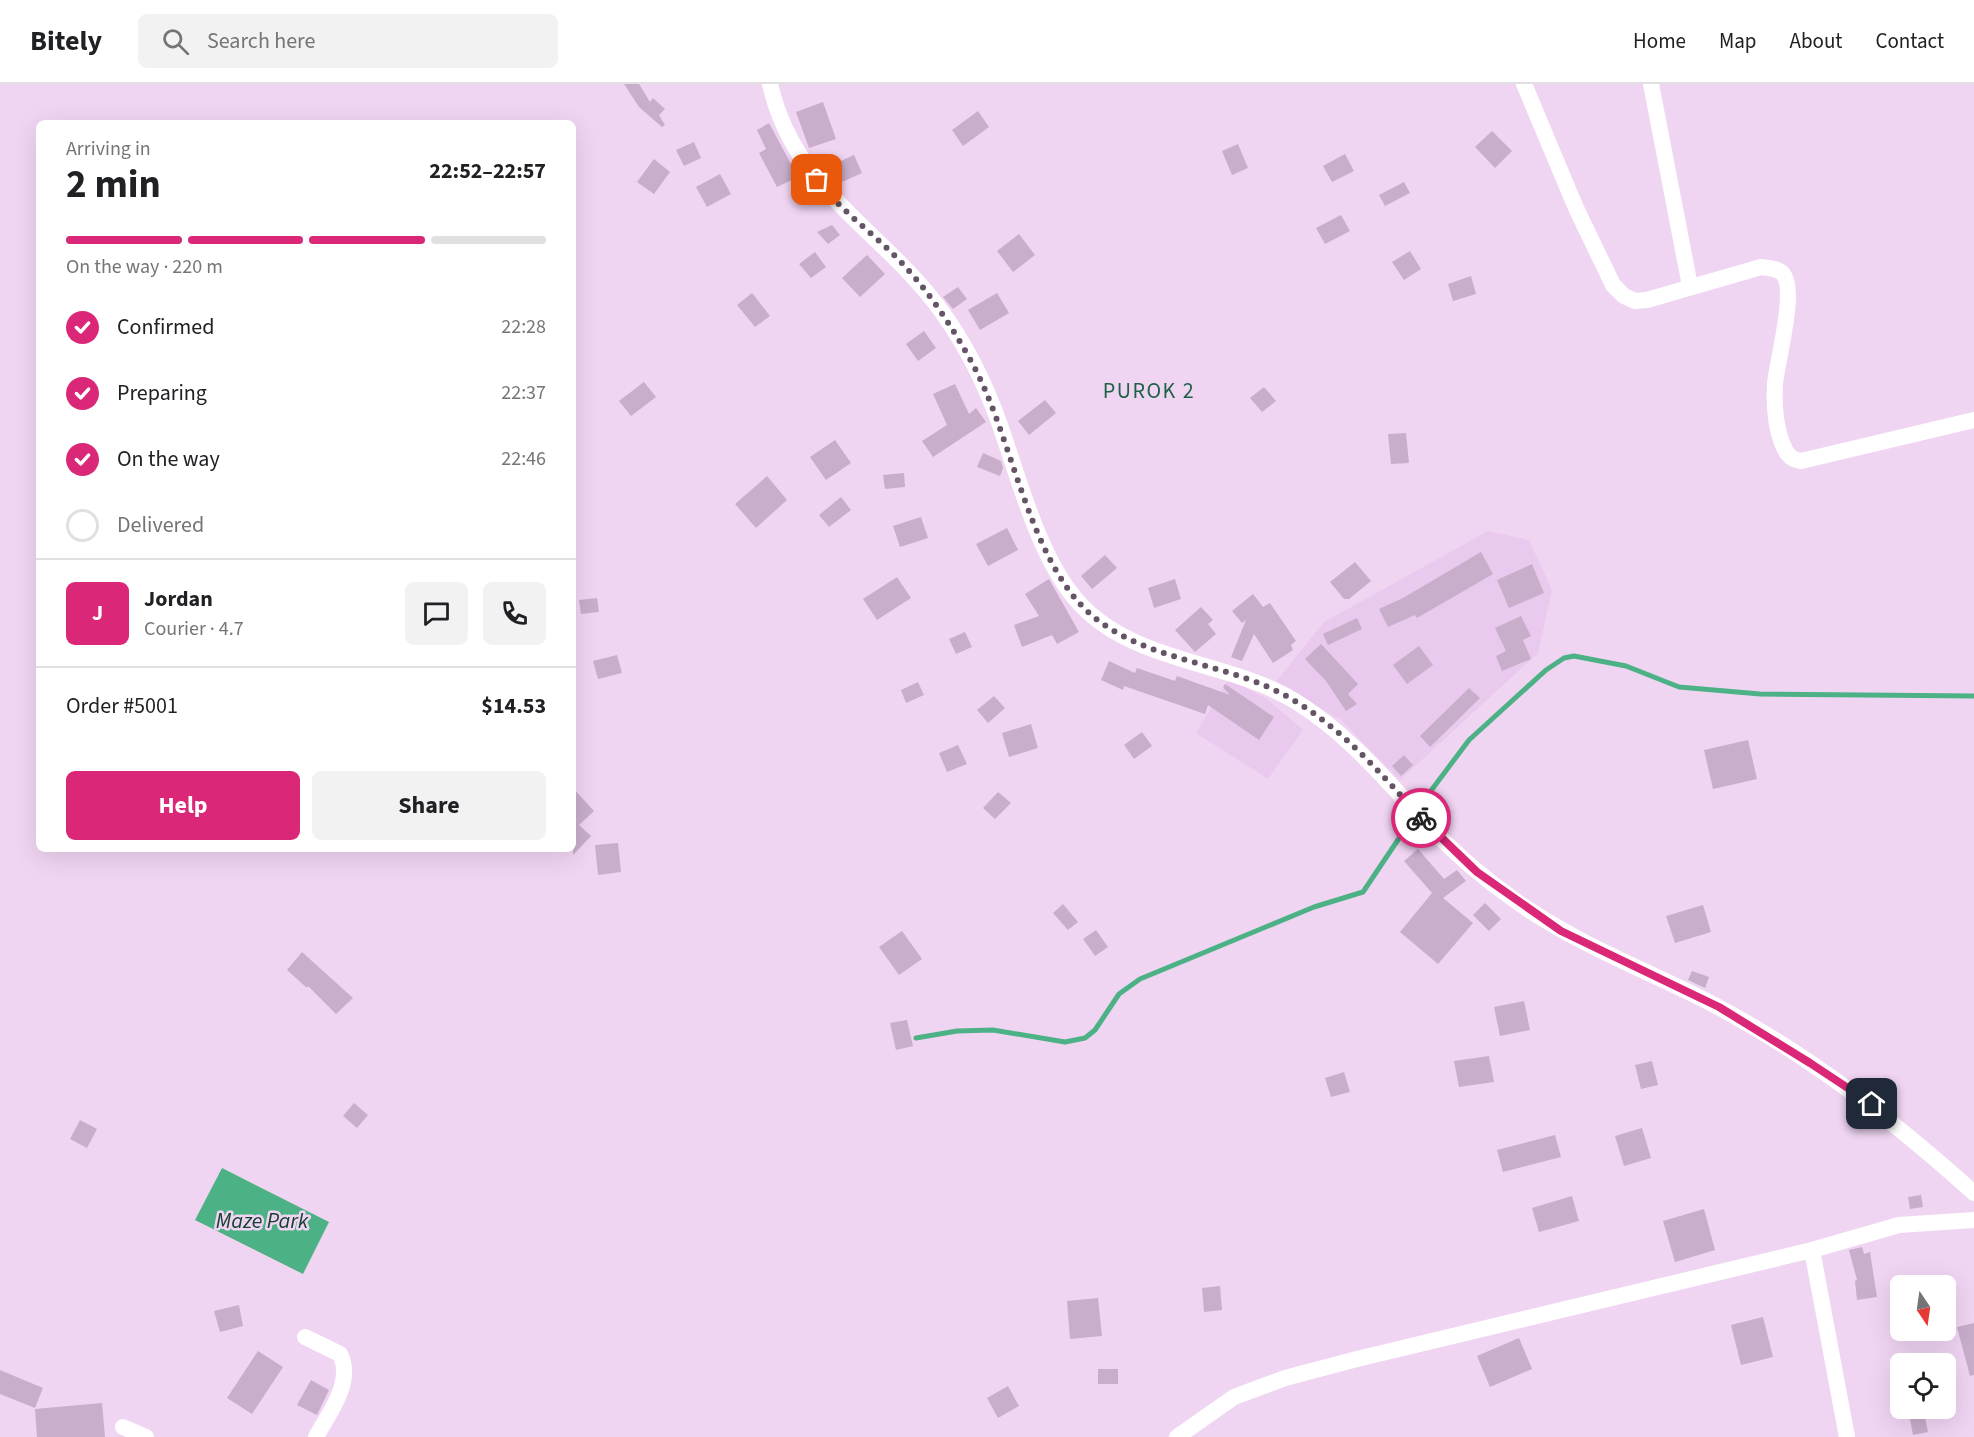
<!DOCTYPE html>
<meta charset="utf-8">
<style>
:root{--surface:#fff;--page:#f2f2f2;--text:#202124;--muted:#757577;--line:#e0e0e0;--accent:#db2777}
body{margin:0;font-family:"Source Sans 3",sans-serif;background:var(--page);color:var(--text);height:100vh;display:flex;flex-direction:column;font-size:22px;white-space:nowrap}
*{box-sizing:border-box;margin:0}
p{font-size:20px;color:var(--muted)}
.icon{flex:none;width:33px;height:33px;fill:none;stroke:currentColor;stroke-width:2;stroke-linecap:round;stroke-linejoin:round}
.map{position:relative;flex:1;overflow:hidden}
.panel{position:absolute;left:36px;top:36px;width:540px;height:732px;display:flex;flex-direction:column;background:var(--surface);border-radius:9px;box-shadow:0 6px 24px #0002}
.panel>*{flex:none}
.needle{width:39px;rotate:167deg}
.fabs{position:absolute;left:1890px;top:1191px;display:grid;gap:12px}
.fabs a{display:grid;place-items:center;width:66px;height:66px;border-radius:9px;background:var(--surface);box-shadow:0 6px 24px #0002;font-size:30px}
.pin{position:absolute;display:grid;place-items:center;width:51px;height:51px;color:#fff;margin:-26px;border-radius:12px;box-shadow:0 3px 9px #0006}
.courier{position:absolute;display:grid;place-items:center;width:60px;height:60px;margin:-30px;border:4px solid #db2777;border-radius:50%;background:#fff;color:#222;box-shadow:0 2px 8px #0007}
.summary em{font-style:normal;font-weight:700}
.summary div{display:flex;flex-direction:column-reverse}
.summary{display:flex;align-items:center;justify-content:space-between;height:102px;padding:0 30px}
h1{font-size:39px;font-weight:700;line-height:45px}
.bar{display:grid;grid-template-columns:repeat(4,1fr);gap:9px 6px;align-content:center;height:72px;padding:0 30px}
.bar i{height:8px;border-radius:4px;background:var(--line)}
.bar .active{background:var(--accent)}
.bar p{grid-column:span 4}
.line{display:flex;align-items:center;gap:15px;padding:0 30px;border-top:2px solid var(--line)}
.line div{flex:1}
.round{display:grid;place-items:center;flex:none;width:63px;height:63px;border-radius:9px;background:var(--page)}
ol{padding:0 30px;list-style:none}
li{display:flex;align-items:center;gap:18px;height:66px}
li p{margin-inline-start:auto}
li .icon{padding:6px;border-radius:50%;background:var(--accent);color:#fff;stroke-width:4}
li:last-child{color:var(--muted)}
li i{width:33px;height:33px;border:3px solid var(--line);border-radius:50%}
.button{display:flex;gap:12px;margin-top:auto;padding:12px 30px}
.button a{flex:1;height:69px;border-radius:9px;background:var(--accent);color:#fff;font-size:24px;font-weight:700;line-height:69px;text-align:center}
.button a+a{background:var(--page);color:var(--text)}
header{display:flex;align-items:center;gap:36px;box-sizing:border-box;height:84px;padding:0 30px;background:var(--surface);border-bottom:2px solid var(--line)}
header strong{font-size:28px}
nav{display:flex;gap:33px;margin-inline-start:auto;font-size:21px}
.search{width:420px;height:54px;background:var(--page);display:flex;align-items:center;gap:15px;box-sizing:border-box;padding:0 21px;border-radius:9px;color:var(--muted);font-size:22px}
.map>svg:first-child{display:block}
.built{fill:#e9c9ed}
.water{fill:#4cb286}
.lines{fill:none;stroke-linecap:round;stroke-linejoin:round}
.stream{stroke:#4cb286;stroke-width:5}
.building{fill:#c8aecb}
.minor{stroke:#fff;stroke-width:16}
.done{stroke:#645466;stroke-width:6;stroke-dasharray:0 10.8}
.route{stroke:#db2777;stroke-width:8}
.labels{text-anchor:middle;dominant-baseline:central;stroke-width:5;stroke-linejoin:round;paint-order:stroke}
.neighbourhood-label{font-size:22px;letter-spacing:1.5px;fill:#206146;stroke:#f0d5f3}
.water-label{font-size:22px;font-style:italic;fill:#16412f;stroke:#f0d5f3}
</style>
<header>
<strong>Bitely</strong>
<div class="search"><svg class="icon" aria-label="search" viewBox="0 0 24 24"><circle cx="10" cy="10" r="6"/><path d="M15 15l6 6"/></svg>Search here</div>
<nav><a>Home</a><a>Map</a><a>About</a><a>Contact</a></nav>
</header>
<div class="map">
<svg width="1974" height="1353" viewBox="0 0 1974 1353">
<rect width="100%" height="100%" fill="#f0d5f3"/>
<!-- built -->
<g class="built">
<polygon points="1488,447 1529,456 1552,506 1538,569 1400,696 1340,635 1275,599 1324,538"/>
<polygon points="1229,595 1267,615 1303,646 1268,695 1196,649"/>
</g>
<!-- water -->
<polygon class="water" points="222,1084 329,1138 303,1190 195,1136"/>
<g class="lines">
<!-- stream -->
<polyline class="stream" points="916,954 957,947 993,946 1065,958 1085,954 1095,946 1119,910 1140,895 1314,823 1363,808 1430,708 1469,656 1546,586 1564,574 1574,572 1626,582 1679,603 1760,610 1974,612"/>
</g>
<!-- building -->
<g class="building">
<polygon points="624,0 639,0 650,18 653,14 665,25 659,31 665,41 662,43 639,23"/>
<polygon points="823,18 836,55 809,64 796,28"/>
<polygon points="978,27 989,43 963,62 952,46"/>
<polygon points="769,39 798,93 777,103 759,69 766,65 757,46"/>
<polygon points="1492,47 1512,67 1495,84 1475,63"/>
<polygon points="694,58 701,74 684,82 676,66"/>
<polygon points="1238,60 1248,84 1232,91 1222,67"/>
<polygon points="1345,70 1354,87 1332,98 1323,82"/>
<polygon points="854,71 862,89 842,98 834,80"/>
<polygon points="654,75 670,88 654,110 637,98"/>
<polygon points="720,90 731,110 707,123 696,103"/>
<polygon points="1404,98 1410,109 1385,122 1379,111"/>
<polygon points="1341,131 1350,147 1325,160 1316,144"/>
<polygon points="832,141 840,151 828,160 817,148"/>
<polygon points="1019,150 1035,171 1013,188 997,167"/>
<polygon points="1410,167 1421,185 1404,196 1392,178"/>
<polygon points="815,168 826,183 811,194 799,180"/>
<polygon points="867,171 885,190 860,213 842,194"/>
<polygon points="1471,192 1476,210 1453,217 1448,200"/>
<polygon points="958,203 967,215 953,225 943,213"/>
<polygon points="752,209 770,232 755,243 737,221"/>
<polygon points="997,209 1009,229 980,246 968,226"/>
<polygon points="924,247 936,264 918,277 906,260"/>
<polygon points="644,298 656,313 631,332 619,317"/>
<polygon points="955,300 969,330 976,324 986,338 933,373 922,357 947,341 933,310"/>
<polygon points="1264,303 1276,317 1262,328 1250,314"/>
<polygon points="1045,316 1056,329 1029,351 1018,337"/>
<polygon points="1406,349 1409,379 1391,380 1388,350"/>
<polygon points="835,356 851,379 826,396 810,373"/>
<polygon points="983,369 1001,377 1003,384 1000,392 977,383"/>
<polygon points="904,389 905,403 885,405 883,391"/>
<polygon points="767,392 787,416 756,444 735,420"/>
<polygon points="841,413 851,426 829,443 819,431"/>
<polygon points="921,433 928,454 900,463 893,442"/>
<polygon points="1007,444 1018,466 988,482 976,460"/>
<polygon points="1481,468 1493,490 1417,534 1415,531 1388,543 1379,525 1403,514"/>
<polygon points="1105,471 1117,484 1092,505 1081,492"/>
<polygon points="1355,478 1371,497 1349,515 1344,515 1330,498"/>
<polygon points="1532,480 1544,509 1509,524 1497,496"/>
<polygon points="897,493 911,514 877,536 863,515"/>
<polygon points="1049,495 1079,548 1057,560 1052,551 1022,563 1014,541 1039,532 1025,510"/>
<polygon points="1175,495 1181,515 1154,524 1148,504"/>
<polygon points="1253,510 1263,523 1270,519 1296,557 1291,561 1293,566 1273,579 1254,550 1242,577 1231,573 1246,536 1242,539 1232,527"/>
<polygon points="597,514 599,528 581,530 579,516"/>
<polygon points="1201,523 1213,536 1208,540 1216,550 1195,568 1175,546"/>
<polygon points="1521,532 1531,552 1523,556 1531,575 1502,587 1496,572 1506,567 1495,544"/>
<polygon points="1357,534 1362,545 1328,561 1323,550"/>
<polygon points="965,548 972,563 956,570 949,555"/>
<polygon points="1321,560 1358,600 1348,610 1357,620 1346,627 1326,597 1305,575"/>
<polygon points="1419,562 1433,581 1407,600 1393,581"/>
<polygon points="617,571 622,589 598,595 593,577"/>
<polygon points="1109,577 1135,589 1137,584 1175,597 1177,592 1230,611 1223,603 1225,600 1274,633 1259,656 1208,621 1205,630 1124,602 1123,606 1101,596"/>
<polygon points="918,598 924,611 906,619 901,606"/>
<polygon points="1469,604 1480,614 1430,663 1420,652"/>
<polygon points="994,612 1005,624 988,639 977,626"/>
<polygon points="1031,640 1038,664 1009,673 1002,649"/>
<polygon points="1142,648 1152,662 1134,675 1124,661"/>
<polygon points="1748,656 1757,695 1713,705 1704,666"/>
<polygon points="958,661 967,680 947,688 939,669"/>
<polygon points="1404,671 1413,681 1401,692 1392,682"/>
<polygon points="573,704 594,727 579,741 591,752 573,771"/>
<polygon points="998,708 1011,719 995,735 983,724"/>
<polygon points="618,759 621,788 598,791 595,761"/>
<polygon points="1418,765 1444,795 1457,786 1466,797 1443,814 1473,839 1438,880 1400,848 1432,809 1404,777"/>
<polygon points="1485,819 1501,835 1489,847 1473,831"/>
<polygon points="1063,820 1078,838 1068,846 1053,829"/>
<polygon points="1703,821 1711,848 1675,859 1666,832"/>
<polygon points="1096,846 1108,863 1095,872 1083,855"/>
<polygon points="902,847 922,875 899,891 879,863"/>
<polygon points="302,868 353,914 336,930 308,902 307,904 287,886"/>
<polygon points="1692,887 1709,893 1705,904 1688,896"/>
<polygon points="1524,917 1530,946 1500,952 1494,923"/>
<polygon points="907,936 913,962 896,966 890,939"/>
<polygon points="1489,972 1494,998 1459,1003 1454,977"/>
<polygon points="1652,977 1658,1001 1641,1005 1635,981"/>
<polygon points="1344,988 1350,1008 1331,1013 1325,994"/>
<polygon points="354,1019 368,1031 357,1044 343,1032"/>
<polygon points="80,1036 97,1045 87,1064 70,1055"/>
<polygon points="1642,1044 1651,1074 1624,1082 1615,1052"/>
<polygon points="1555,1051 1561,1073 1503,1088 1497,1066"/>
<polygon points="1921,1111 1923,1123 1910,1125 1908,1113"/>
<polygon points="1572,1112 1579,1137 1539,1148 1532,1124"/>
<polygon points="1704,1125 1715,1166 1675,1178 1663,1137"/>
<polygon points="1862,1163 1864,1170 1870,1168 1877,1213 1857,1216 1855,1197 1857,1196 1849,1166"/>
<polygon points="1220,1202 1222,1226 1204,1228 1202,1204"/>
<polygon points="1098,1214 1102,1252 1070,1255 1067,1217"/>
<polygon points="239,1221 243,1242 220,1248 214,1227"/>
<polygon points="1763,1233 1773,1273 1741,1281 1731,1241"/>
<polygon points="1974,1239 1974,1291 1970,1292 1957,1243"/>
<polygon points="1519,1254 1532,1285 1490,1303 1477,1272"/>
<polygon points="258,1267 283,1283 252,1330 227,1314"/>
<rect x="1098" y="1285" width="20" height="15"/>
<polygon points="0,1286 43,1304 35,1324 0,1310"/>
<polygon points="311,1296 329,1306 317,1331 297,1321"/>
<polygon points="1008,1302 1019,1322 998,1334 987,1314"/>
<polygon points="102,1319 105,1353 37,1353 35,1325"/>
<polygon points="1925,1333 1928,1348 1913,1351 1910,1335"/>
</g>
<g class="lines">
<!-- minor -->
<g class="minor">
<path d="M770 0C794 107 883 146 942 228 963 257 981 292 994 325 1017 384 1036 473 1080 520 1135 579 1229 577 1295 617 1347 649 1385 695 1426 739 1453 768 1483 794 1516 817 1579 862 1652 888 1720 924 1813 974 1895 1038 1974 1109"/>
<path d="M1524 0 1576 124 1613 201 1624 212 1635 217 1647 216 1761 183C1768 184 1778 184 1783 190 1797 206 1777 277 1775 300 1774 319 1775 341 1782 359 1786 369 1790 376 1801 377L1974 336"/>
<polyline points="1651,0 1690,202"/>
<polyline points="1812,1166 1847,1353"/>
<path d="M305 1253 340 1270C354 1298 329 1329 316 1353"/>
<polyline points="123,1343 146,1353"/>
<polyline points="1177,1353 1234,1313 1285,1294 1357,1275 1812,1166 1899,1141 1974,1136"/>
</g>
</g>
<g class="lines">
<!-- done -->
<path class="done" d="M817 96C841 127 872 148 899 176 928 206 951 241 971 277 1012 350 1027 470 1087 527 1135 572 1209 577 1268 603 1331 631 1376 684 1421 734"/>
<!-- route -->
<polyline class="route" points="1421,734 1477,788 1561,847 1719,923 1810,979 1872,1020"/>
</g>
<g class="labels">
<!-- neighbourhood labels -->
<g class="neighbourhood-label">
<text x="1149" y="307">PUROK 2</text>
</g>
<!-- water labels -->
<g class="water-label">
<text x="262" y="1137">Maze Park</text>
</g>
</g>
</svg>
<div class="fabs">
<a><svg class="needle" viewBox="-14 -14 28 28"><path d="M0-13l5 13h-10z" fill="#e53935"/><path d="M0 13l5-13h-10z" fill="#757577"/></svg></a>
<a><svg class="icon" aria-label="locate" viewBox="0 0 24 24"><circle cx="12" cy="12" r="6"/><path d="M12 2v4M12 18v4M2 12h4M18 12h4"/></svg></a>
</div>
<div class="pin" style="left:817px;top:96px;background:#ea580c"><svg class="icon" aria-label="bag" viewBox="0 0 24 24"><path d="M5 8h14l-1 12H6zM9 8a3 3 0 0 1 6 0"/></svg></div>
<div class="pin" style="left:1872px;top:1020px;background:#1f2937"><svg class="icon" aria-label="home" viewBox="0 0 24 24"><path d="M3 11l9-7 9 7M6 9v11h12V9"/></svg></div>
<div class="courier" style="left:1421px;top:734px"><svg class="icon" aria-label="bike" viewBox="0 0 24 24"><circle cx="6" cy="16" r="4"/><circle cx="18" cy="16" r="4"/><path d="M6 16l4-8h5l3 8M10 8l3 8H6M13 5h3"/></svg></div>
<section class="panel">
<div class="summary"><div><h1>2 min</h1><p>Arriving in</p></div><em>22:52–22:57</em></div>
<div class="bar"><i class="active"></i><i class="active"></i><i class="active"></i><i></i><p>On the way · 220 m</p></div>
<ol>
<li><svg class="icon" aria-label="check" viewBox="0 0 24 24"><path d="M5 12l5 5 9-10"/></svg>Confirmed<p>22:28</p></li>
<li><svg class="icon" aria-label="check" viewBox="0 0 24 24"><path d="M5 12l5 5 9-10"/></svg>Preparing<p>22:37</p></li>
<li><svg class="icon" aria-label="check" viewBox="0 0 24 24"><path d="M5 12l5 5 9-10"/></svg>On the way<p>22:46</p></li>
<li><i></i>Delivered</li>
</ol>
<div class="line" style="height:108px"><b class="round" style="background:var(--accent);color:#fff">J</b><div><b>Jordan</b><p>Courier · 4.7</p></div><a class="round"><svg class="icon" aria-label="chat" viewBox="0 0 24 24"><path d="M4 5h16v11H9l-5 4z"/></svg></a><a class="round"><svg class="icon" aria-label="phone" viewBox="0 0 24 24"><path d="M5 4h4l2 5-3 2q2 4 5 5l2-3 5 2v4C11 20 4 13 5 4z"/></svg></a></div>
<div class="line" style="height:78px"><div>Order #5001</div><b>$14.53</b></div>
<div class="button"><a>Help</a><a>Share</a></div>
</section>
</div>
